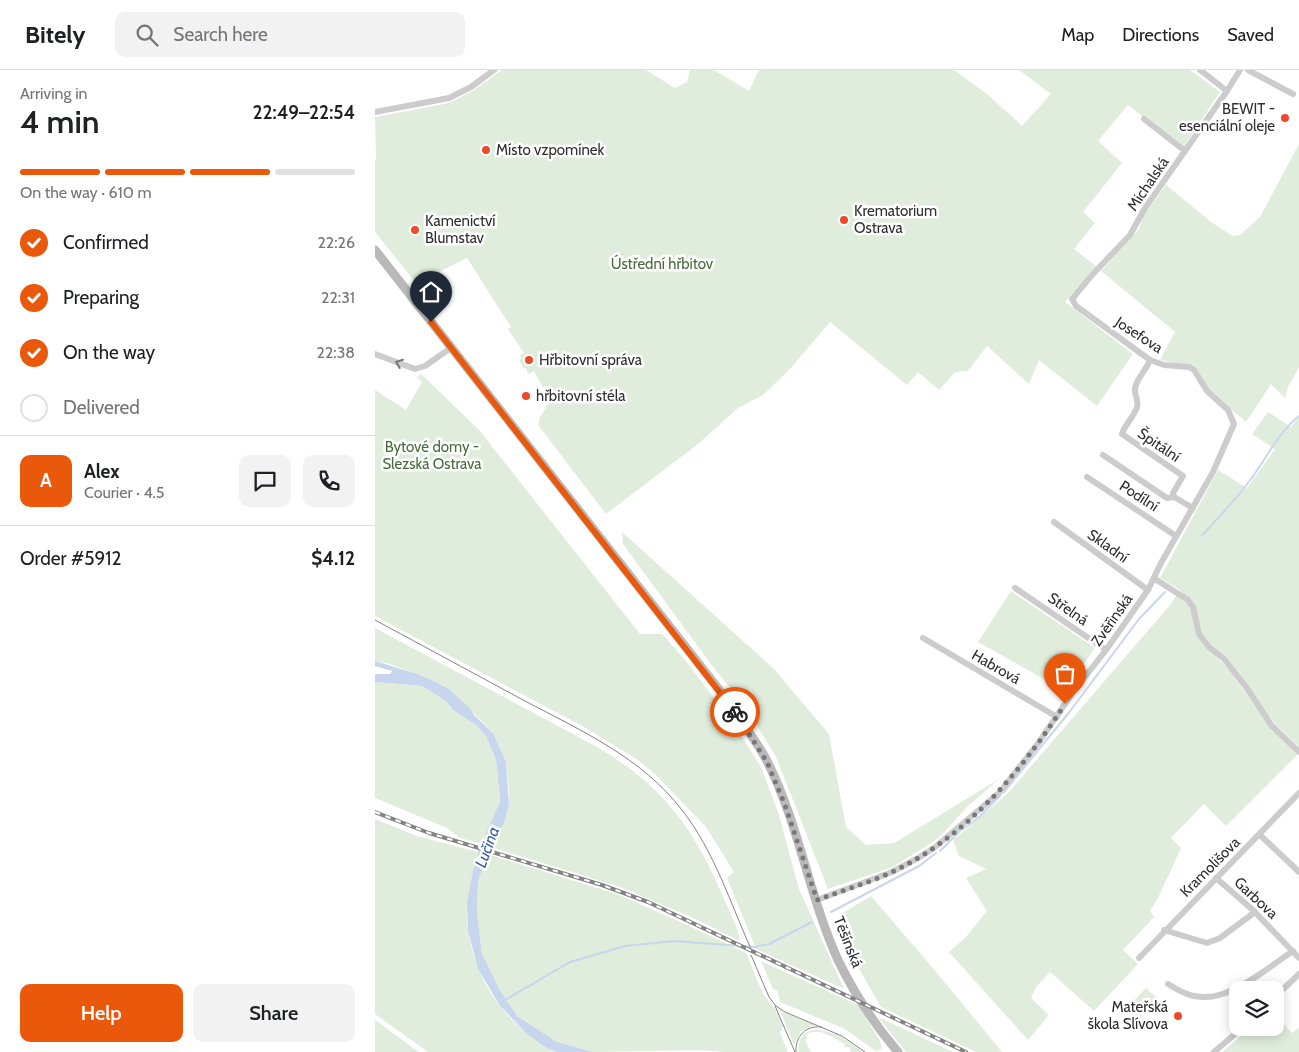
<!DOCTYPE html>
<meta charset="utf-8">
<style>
:root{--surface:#fff;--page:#f2f2f2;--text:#202124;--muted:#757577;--line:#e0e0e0;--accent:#ea580c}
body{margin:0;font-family:Cabin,sans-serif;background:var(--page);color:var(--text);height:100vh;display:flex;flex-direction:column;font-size:19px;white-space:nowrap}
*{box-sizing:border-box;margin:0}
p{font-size:16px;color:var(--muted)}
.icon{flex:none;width:28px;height:28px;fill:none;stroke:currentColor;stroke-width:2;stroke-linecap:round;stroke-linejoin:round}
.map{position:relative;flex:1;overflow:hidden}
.details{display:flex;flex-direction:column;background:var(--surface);width:375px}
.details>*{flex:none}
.tools{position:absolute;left:854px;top:911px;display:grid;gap:10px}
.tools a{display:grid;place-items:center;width:55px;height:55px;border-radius:10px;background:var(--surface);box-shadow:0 2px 12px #0003;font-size:25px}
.pin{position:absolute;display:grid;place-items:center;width:42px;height:42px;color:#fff;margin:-51px -21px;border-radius:50% 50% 50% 0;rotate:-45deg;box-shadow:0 0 5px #0007}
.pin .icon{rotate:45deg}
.courier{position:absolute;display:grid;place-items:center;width:50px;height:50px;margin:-25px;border:4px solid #ea580c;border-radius:50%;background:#fff;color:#222;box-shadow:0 1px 6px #0007}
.overview em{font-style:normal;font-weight:600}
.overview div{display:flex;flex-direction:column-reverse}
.overview{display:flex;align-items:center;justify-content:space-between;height:85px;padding:0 20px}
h1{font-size:32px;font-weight:600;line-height:38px}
.bar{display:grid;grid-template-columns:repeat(4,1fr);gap:8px 5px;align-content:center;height:60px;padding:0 20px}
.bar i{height:6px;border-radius:4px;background:var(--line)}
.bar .current{background:var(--accent)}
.bar p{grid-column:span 4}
.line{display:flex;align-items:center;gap:12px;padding:0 20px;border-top:1px solid var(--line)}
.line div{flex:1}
.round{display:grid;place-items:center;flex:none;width:52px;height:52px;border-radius:10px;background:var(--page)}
ol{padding:0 20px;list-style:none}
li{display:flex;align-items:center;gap:15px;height:55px}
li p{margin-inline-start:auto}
li .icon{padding:5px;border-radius:50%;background:var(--accent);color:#fff;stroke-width:4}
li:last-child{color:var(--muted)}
li i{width:28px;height:28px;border:2px solid var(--line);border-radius:50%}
.cta{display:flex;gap:10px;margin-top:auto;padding:10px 20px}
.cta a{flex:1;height:58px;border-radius:10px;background:var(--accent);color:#fff;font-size:20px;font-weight:600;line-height:58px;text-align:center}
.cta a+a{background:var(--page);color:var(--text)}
header{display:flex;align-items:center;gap:30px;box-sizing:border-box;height:70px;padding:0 25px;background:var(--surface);border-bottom:1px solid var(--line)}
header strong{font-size:24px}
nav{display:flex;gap:28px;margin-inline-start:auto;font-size:18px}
.search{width:350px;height:45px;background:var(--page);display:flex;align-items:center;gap:12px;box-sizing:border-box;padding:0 18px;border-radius:10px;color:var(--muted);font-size:19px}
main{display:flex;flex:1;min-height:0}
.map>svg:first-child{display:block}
.green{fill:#e1eddc}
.water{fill:#c8d6ed}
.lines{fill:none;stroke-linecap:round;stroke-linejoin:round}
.stream{stroke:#c8d6ed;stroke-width:2}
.street{stroke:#ccc;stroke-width:6}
.secondary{stroke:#b9b9b9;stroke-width:9}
.tram{stroke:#848484;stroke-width:1}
.rail-casing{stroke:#848484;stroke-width:4}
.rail{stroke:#fff;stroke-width:2;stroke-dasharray:5.5;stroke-linecap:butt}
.oneway{stroke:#767676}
.done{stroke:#787878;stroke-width:5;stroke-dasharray:0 9}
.route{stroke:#ea580c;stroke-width:6}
.poi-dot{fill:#ed492a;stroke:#fff;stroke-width:2}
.labels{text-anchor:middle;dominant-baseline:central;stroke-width:5;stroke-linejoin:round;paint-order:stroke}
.poi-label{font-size:15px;fill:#2f2f2f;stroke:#fff;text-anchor:start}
.street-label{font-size:15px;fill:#2f2f2f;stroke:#fff}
.park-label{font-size:15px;fill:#466d3a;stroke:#fff}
.water-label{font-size:16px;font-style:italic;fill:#395c95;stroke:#fff}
</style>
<header>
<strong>Bitely</strong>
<div class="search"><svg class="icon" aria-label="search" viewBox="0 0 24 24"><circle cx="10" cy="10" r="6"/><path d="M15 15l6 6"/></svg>Search here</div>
<nav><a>Map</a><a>Directions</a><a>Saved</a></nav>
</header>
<main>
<section class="details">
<div class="overview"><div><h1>4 min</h1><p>Arriving in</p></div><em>22:49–22:54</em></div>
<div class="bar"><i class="current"></i><i class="current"></i><i class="current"></i><i></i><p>On the way · 610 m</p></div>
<ol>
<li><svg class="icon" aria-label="check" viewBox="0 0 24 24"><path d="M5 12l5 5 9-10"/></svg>Confirmed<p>22:26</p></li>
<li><svg class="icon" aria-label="check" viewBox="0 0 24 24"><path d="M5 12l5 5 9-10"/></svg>Preparing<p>22:31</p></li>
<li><svg class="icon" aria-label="check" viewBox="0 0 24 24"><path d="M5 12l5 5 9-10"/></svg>On the way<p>22:38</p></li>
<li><i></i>Delivered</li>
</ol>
<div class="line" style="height:90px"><b class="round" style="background:var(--accent);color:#fff">A</b><div><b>Alex</b><p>Courier · 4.5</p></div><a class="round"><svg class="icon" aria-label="chat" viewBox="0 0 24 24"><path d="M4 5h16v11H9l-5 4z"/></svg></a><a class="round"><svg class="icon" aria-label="phone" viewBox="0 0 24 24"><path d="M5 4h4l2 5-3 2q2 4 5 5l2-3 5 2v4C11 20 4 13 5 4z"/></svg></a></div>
<div class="line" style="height:65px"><div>Order #5912</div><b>$4.12</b></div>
<div class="cta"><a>Help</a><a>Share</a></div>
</section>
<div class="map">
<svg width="924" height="982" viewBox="0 0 924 982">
<rect width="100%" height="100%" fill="#fff"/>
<!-- green -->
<g class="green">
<polygon points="127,0 271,0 300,18 312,12 315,0 339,0 374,21 384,0 579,0 612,24 647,56 676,24 644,0 815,0 845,22 808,78 753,35 723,71 747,93 708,142 720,153 699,179 721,196 690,232 758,284 722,336 664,290 654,314 612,276 593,301 580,302 564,320 543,302 532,315 455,252 414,300 388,325 363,338 323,374 231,444 163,355 165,347 175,331 159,301 153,304 151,298 149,299 144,290 147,289 145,285 149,283 133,259 136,257 92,188 41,213 0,162 0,90 1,89 0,47 74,33 99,20"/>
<polygon points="924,74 924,297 913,317 910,328 896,314 871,352 834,321 819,297 785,290 800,262 726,201 764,159 768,146 791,115 836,152 858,166 865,165 885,147"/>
<polygon points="46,304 104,360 265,564 287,564 311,591 362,659 386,697 404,745 424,819 469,919 381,879 352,808 359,802 331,757 282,706 263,690 209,657 0,546 0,320 31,340 47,312 42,307"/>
<polygon points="893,342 916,357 924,347 924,677 901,655 851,588 836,575 826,562 825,554 821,565 855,601 895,657 922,685 851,756 829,734 796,768 806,778 783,828 775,841 779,847 748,880 763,894 719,941 675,902 661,917 656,928 674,945 653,970 574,882 591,867 612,841 591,808 611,799 584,786 578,770 633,723 795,535 805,520 785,508 843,400 872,418 900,379 877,364"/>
<polygon points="247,462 399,599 454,664 471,757 491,775 519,773 624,709 591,738 564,768 518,797 453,819 401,687 372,639 335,593 248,474"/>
<polygon points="636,521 720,578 690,621 603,572"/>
<path d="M0 558 224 678C289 717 320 760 349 829 354 841 364 858 365 871L314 846 245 817 116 777 130 751 134 734V721L131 692 118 663 81 625 61 612 15 594 0 591Z"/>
<polygon points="0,612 47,616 72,631 78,640 101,655 111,666 121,690 125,728 122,741 118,747 110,770 107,774 85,768 72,758 0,728"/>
<path d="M0 749 42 766 103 782C101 802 92 821 92 841 92 891 118 940 159 968 167 973 173 979 182 982H53L0 944Z"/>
<polygon points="112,784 242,824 310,854 371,883 388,924 399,937 408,956 405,963 413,982 351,982 326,980 218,982 182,972 170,966 142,946 136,939 118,909 107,884 102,841 103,812"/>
<polygon points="496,826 557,897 627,982 601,982 506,937 468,871 468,843"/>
<polygon points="386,891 483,935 504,969 507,978 502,982 470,959 405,932 402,920 398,919"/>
<polygon points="771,918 782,928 761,951 750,940"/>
<polygon points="408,942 440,955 426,961 419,975 406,943"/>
<polygon points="900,944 917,963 924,957 924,982 847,982 875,958 900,958"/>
<polygon points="503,947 578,982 531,982"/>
<polygon points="0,950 44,982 0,982"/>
<path d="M442 959 464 965 488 982H476L474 977H469L470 974C459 968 443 956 431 965L433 968 430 970 436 982H424C422 969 429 960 442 959Z"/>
</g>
<!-- water -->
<polygon class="water" points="0,591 42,604 61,612 75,620 94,637 100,646 118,663 131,692 134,734 130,751 110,787 109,794 103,812 102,841 107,884 124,919 142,946 182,972 218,982 182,982 170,977 152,964 125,936 103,899 93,861 92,832 98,801 103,789 103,781 110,770 111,763 124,734 125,728 121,690 111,666 101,655 78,640 71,631 47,616 0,612 0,604 15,604 17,601 0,596"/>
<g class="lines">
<!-- stream -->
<g class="stream">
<path d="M827 466C842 448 859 432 873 413 890 391 902 364 924 346"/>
<polyline points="629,722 696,640 764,549 790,522"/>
<polyline points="565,781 585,761 603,748 625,726"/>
<polyline points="456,842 544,796 561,783"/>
<polyline points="130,930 195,892 250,876 299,871 380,877 394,874 437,852"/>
</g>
<!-- street -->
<g class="street">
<polyline points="825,0 852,21"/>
<polyline points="873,0 918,24"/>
<polyline points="0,42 74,28 96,17 119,0"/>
<polyline points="769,49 810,81"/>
<polyline points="0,284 40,299 50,296 77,277"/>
<path d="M775 290C772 299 762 308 760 318 759 324 764 331 762 337 759 347 750 354 747 364L808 406 798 423 799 427"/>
<polyline points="728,385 792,428 799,427 818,438"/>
<polyline points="712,407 801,466"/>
<polyline points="679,452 773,520"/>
<polyline points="780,509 813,530 818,537 824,564 834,577 849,589 871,617 897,656 924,682"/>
<polyline points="640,518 731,580"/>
<polyline points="548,568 682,647"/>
<polyline points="885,765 924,802"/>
<polyline points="841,808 878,840 924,888"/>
<polyline points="442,830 517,802 543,788 559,778 625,722 664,672 698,622 731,580 773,520 786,493 838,402 859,354 853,340 832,321 819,300 814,297 789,295 775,290 701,236 697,229 717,205 755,165 770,138 852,21 865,0"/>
<polyline points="789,860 832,873 845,868 880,842"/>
<polyline points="764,888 924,723"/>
<path d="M793 914C798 917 804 921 810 923 846 940 889 900 918 881"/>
<polyline points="900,927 924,904"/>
<polyline points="839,982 867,958"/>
</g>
<!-- secondary -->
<path class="secondary" d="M0 180 349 626C363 648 381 669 393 693 424 755 434 826 463 890 479 923 499 954 523 982"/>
<!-- tram -->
<g class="tram">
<path d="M0 550C50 577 100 604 150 631 207 661 267 688 307 740 339 781 355 832 376 879"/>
<polyline points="376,885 394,927 401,936 410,942 467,966 490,982"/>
<polyline points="400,936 420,982"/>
<path d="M421 982C420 966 431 955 447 957"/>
</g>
<defs>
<polyline id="rail" points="0,742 54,763 227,815 273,832 591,982"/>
</defs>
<!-- rail casing -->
<use href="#rail" class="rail-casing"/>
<!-- rail -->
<use href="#rail" class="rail"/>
</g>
<!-- one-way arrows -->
<defs><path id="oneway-chevron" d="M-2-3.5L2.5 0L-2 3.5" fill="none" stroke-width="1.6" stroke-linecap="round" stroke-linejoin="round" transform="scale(1.25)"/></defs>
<use class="oneway" href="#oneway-chevron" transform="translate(24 293) rotate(-159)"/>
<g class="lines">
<!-- done -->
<path class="done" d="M360 642 392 692 410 735 442 830C467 821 493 813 517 802 591 767 646 702 690 634"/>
<!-- route -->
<polyline class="route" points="56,252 360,642"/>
</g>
<!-- markers -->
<g class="poi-dot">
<circle cx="910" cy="48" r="5"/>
<circle cx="111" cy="80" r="5"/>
<circle cx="469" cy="150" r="5"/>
<circle cx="40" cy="160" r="5"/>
<circle cx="154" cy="290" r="5"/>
<circle cx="151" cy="326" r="5"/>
<circle cx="803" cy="946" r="5"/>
</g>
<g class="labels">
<!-- poi labels -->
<g class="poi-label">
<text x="900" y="39" text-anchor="end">BEWIT -<tspan x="900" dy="17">esenciální oleje</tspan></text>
<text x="121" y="80">Místo vzpomínek</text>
<text x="479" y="141">Krematorium<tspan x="479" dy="17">Ostrava</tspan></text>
<text x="50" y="151">Kamenictví<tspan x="50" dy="17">Blumstav</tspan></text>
<text x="164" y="290">Hřbitovní správa</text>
<text x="161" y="326">hřbitovní stéla</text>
<text x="793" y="937" text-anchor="end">Mateřská<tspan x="793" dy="17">škola Slívova</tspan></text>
</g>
<!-- street labels -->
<g class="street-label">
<text transform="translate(773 114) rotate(-56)">Michalská</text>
<text transform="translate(764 265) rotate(33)">Josefova</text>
<text transform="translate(784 375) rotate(34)">Špitální</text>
<text transform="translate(764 426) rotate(33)">Podílní</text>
<text transform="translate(733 476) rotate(35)">Skladní</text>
<text transform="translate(693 539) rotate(35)">Střelná</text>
<text transform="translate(737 550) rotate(-55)">Zvěřinská</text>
<text transform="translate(621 597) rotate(30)">Habrová</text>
<text transform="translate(835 797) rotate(-45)">Kramolišova</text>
<text transform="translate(881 828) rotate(43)">Garbova</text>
<text transform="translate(473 872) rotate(68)">Těšínská</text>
</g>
<!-- park labels -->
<g class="park-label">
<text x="287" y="194">Ústřední hřbitov</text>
<text x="57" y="377">Bytové domy -<tspan x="57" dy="17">Slezská Ostrava</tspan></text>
</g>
<!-- water labels -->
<g class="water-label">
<text transform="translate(112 777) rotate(-70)">Lučina</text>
</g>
</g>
</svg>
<div class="tools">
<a><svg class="icon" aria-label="layers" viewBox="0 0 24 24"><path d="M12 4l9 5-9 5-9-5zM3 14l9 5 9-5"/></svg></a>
</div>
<div class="pin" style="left:690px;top:634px;background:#ea580c"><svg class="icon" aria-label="bag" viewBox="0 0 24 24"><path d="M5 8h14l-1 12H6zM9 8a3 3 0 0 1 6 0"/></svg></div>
<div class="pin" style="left:56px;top:252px;background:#1f2937"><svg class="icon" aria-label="home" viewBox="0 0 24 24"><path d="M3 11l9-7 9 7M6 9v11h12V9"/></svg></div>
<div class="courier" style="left:360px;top:642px"><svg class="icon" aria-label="bike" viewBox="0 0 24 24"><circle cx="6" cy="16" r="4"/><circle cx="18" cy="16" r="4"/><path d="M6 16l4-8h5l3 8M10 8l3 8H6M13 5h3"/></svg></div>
</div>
</main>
